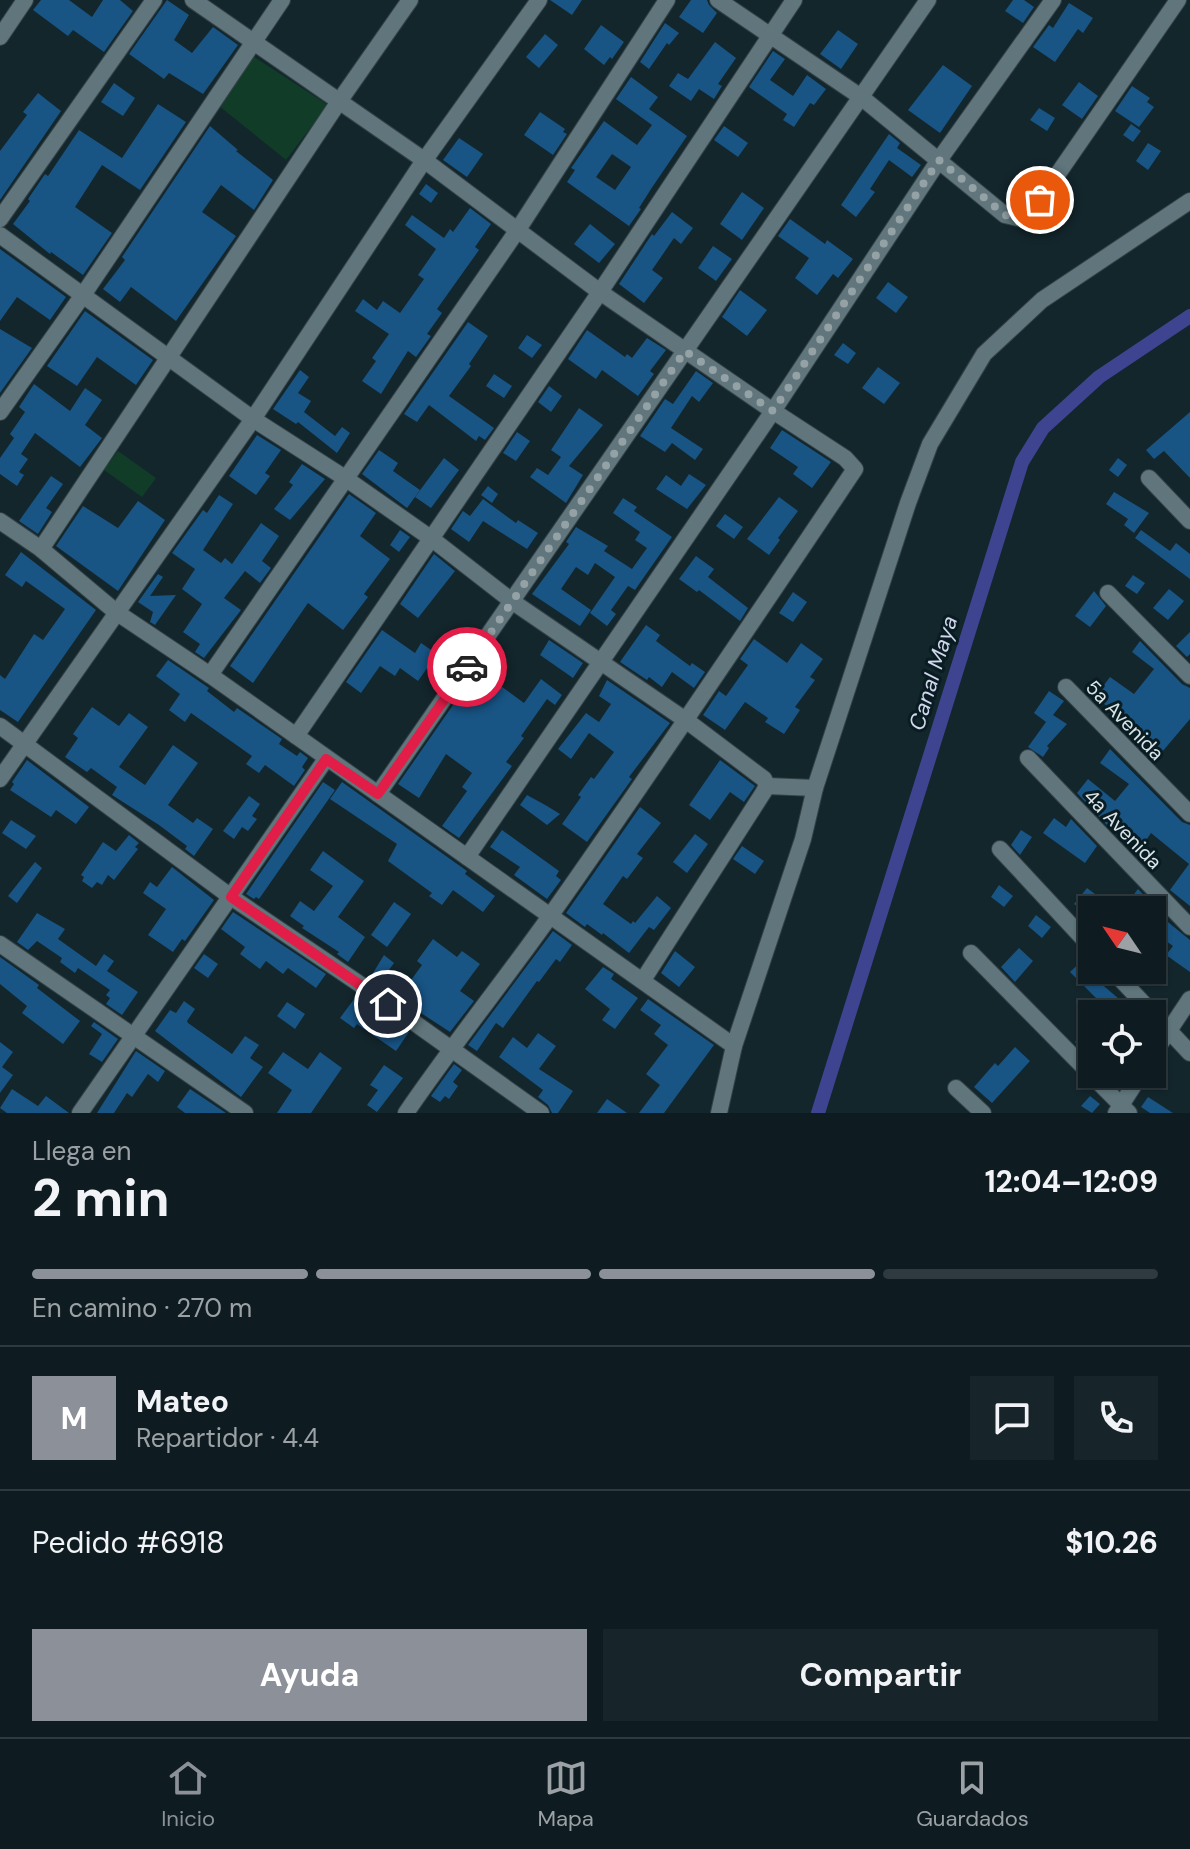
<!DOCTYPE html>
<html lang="es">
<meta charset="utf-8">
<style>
:root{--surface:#0e1c21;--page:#17252a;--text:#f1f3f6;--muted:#9ba1a5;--line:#2e3a3f;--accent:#8c9099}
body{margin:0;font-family:"DM Sans",sans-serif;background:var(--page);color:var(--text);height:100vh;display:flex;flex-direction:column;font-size:30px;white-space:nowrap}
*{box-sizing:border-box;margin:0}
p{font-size:26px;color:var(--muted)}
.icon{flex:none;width:44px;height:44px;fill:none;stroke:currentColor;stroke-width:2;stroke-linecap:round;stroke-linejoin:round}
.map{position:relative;height:1113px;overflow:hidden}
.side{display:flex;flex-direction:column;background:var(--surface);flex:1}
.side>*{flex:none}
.needle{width:52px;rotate:305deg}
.fabs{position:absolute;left:1078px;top:896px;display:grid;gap:16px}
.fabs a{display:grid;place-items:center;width:88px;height:88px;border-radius:0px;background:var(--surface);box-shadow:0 2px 6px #0004,0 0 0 2px var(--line);font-size:40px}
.pin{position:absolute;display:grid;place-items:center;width:68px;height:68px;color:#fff;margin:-34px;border:4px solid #fff;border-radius:50%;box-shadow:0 2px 8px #0007}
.courier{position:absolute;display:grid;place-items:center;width:80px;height:80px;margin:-40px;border:6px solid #e11d48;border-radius:50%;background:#fff;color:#222;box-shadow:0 2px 10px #0007}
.overview em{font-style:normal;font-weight:700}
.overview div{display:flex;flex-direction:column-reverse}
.overview{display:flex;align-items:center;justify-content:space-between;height:136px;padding:0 32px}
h1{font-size:52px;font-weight:700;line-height:60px}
.bar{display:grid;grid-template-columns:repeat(4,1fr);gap:12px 8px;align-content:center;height:96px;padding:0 32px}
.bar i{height:10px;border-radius:6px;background:var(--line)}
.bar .active{background:var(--accent)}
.bar p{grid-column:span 4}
.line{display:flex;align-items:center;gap:20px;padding:0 32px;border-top:2px solid var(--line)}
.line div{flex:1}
.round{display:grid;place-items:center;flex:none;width:84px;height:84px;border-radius:0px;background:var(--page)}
.button{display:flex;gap:16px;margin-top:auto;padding:16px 32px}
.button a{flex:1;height:92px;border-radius:0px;background:var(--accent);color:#fff;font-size:32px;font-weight:700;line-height:92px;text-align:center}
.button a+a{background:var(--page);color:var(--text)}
.tabs{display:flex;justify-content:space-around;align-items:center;height:112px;border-top:2px solid var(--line);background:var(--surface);font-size:22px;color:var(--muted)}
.tabs a{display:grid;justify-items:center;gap:4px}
.tabs .active{color:var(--accent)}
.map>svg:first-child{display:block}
.green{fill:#103c28}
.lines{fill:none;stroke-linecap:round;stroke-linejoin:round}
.canal{stroke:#3f4491;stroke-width:14}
.building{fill:#185484;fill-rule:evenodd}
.street-casing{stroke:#344247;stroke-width:18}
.street{stroke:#60767c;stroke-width:16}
.done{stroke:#94a2a6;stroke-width:8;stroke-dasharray:0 14.4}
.route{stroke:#e11d48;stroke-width:10}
.labels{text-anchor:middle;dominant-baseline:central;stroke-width:6;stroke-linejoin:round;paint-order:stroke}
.street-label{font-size:20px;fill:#d9e4e8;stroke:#091c22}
.water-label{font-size:22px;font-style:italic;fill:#d1d6ec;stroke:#091c22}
</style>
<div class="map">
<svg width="1190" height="1113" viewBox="0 0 1190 1113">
<rect width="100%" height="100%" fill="#13262c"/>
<!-- green -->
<g class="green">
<polygon points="253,56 328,105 286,160 219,106"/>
<polygon points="118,451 156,478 142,497 104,470"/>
</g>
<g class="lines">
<!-- canal -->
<polyline class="canal" points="818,1113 1022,462 1043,428 1099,377 1190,316"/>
</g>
<!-- building -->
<g class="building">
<polygon points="41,0 69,0 92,17 103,0 120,0 133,11 104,52 73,30 68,36 33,10"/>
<polygon points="167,0 189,15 174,40 192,53 213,27 238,45 203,94 169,73 164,79 129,54"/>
<polygon points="550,0 582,0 572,15"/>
<polygon points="691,0 707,0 709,5 717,13 703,33 679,17"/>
<polygon points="1013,0 1024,0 1034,7 1023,23 1005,11"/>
<polygon points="1069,3 1093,18 1083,33 1078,29 1055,62 1033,47 1049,25 1053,28"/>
<polygon points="665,23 679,33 669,45 667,43 649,69 640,62"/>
<polygon points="601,25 624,42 612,59 610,57 604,65 584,49"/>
<polygon points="838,30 858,44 841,69 820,54"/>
<polygon points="545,34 558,45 539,68 526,57"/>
<polygon points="715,42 736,58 718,84 722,86 714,99 699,89 691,101 669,86 678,73 688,79"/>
<polygon points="773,51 785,59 770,80 793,96 807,75 826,89 814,105 810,103 794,127 783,120 787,114 749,87"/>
<polygon points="943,65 972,86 940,133 908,110"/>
<path d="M631 77 658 97 649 109 687 136 651 189 639 208 641 209 629 226 567 182 575 170 571 168 604 121 637 145 652 125 616 99ZM612 154 631 167 615 190 596 177Z"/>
<polygon points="1079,82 1098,96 1082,119 1062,105"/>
<polygon points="114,83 135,98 123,116 101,102"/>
<polygon points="1132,86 1150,98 1147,102 1154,107 1139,127 1115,111"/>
<polygon points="38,93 61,111 0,200 0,151 27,115 23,112"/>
<polygon points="158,104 186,122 140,190 102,165 75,207 112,233 83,275 51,252 50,254 13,224 30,201 28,199 45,174 48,176 79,130 122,158"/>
<polygon points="1039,108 1055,118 1047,131 1030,120"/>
<polygon points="540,112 565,129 563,132 567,134 553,155 524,135"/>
<polygon points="1131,124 1141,131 1133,142 1123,135"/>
<polygon points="210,126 238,150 236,151 273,180 254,210 221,185 202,212 236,236 176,321 131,287 120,302 103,289 125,260 122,257"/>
<polygon points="724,126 748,143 738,157 714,140"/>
<polygon points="889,134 900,143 897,148 921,165 912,177 889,160 870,189 875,192 856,217 841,205"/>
<polygon points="459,138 483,154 467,177 443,160"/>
<polygon points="1148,143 1161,151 1148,170 1136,161"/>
<polygon points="426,184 438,193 431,203 419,194"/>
<polygon points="742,192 764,208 742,240 720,224"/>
<polygon points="470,208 491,224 475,247 479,250 437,309 442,313 427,334 431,336 416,357 408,351 381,394 362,381 376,361 372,358 389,334 355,311 363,299 377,310 383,301 400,313 424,279 418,275 436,249 405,225 412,215 444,238 450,229 453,232"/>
<polygon points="672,212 693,228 681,244 674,238 652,270 663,278 644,303 619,284 652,234 654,236"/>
<polygon points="790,219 825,244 827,240 853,259 838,278 833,274 817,295 795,278 809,258 778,236"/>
<polygon points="590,224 615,244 599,263 574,244"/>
<polygon points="713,246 732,259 716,281 698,268"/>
<polygon points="0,249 66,297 50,320 17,297 0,321"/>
<polygon points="888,282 908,297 896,313 876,298"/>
<polygon points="740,290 767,310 747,336 722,317"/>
<polygon points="85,311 153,360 136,385 97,357 77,386 47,366"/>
<polygon points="468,322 488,336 469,364 471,366 449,396 494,428 485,440 479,436 476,441 429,405 417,422 404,414"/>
<polygon points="0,329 32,348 0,393"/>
<polygon points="587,330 625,357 627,354 632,358 647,338 666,350 650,371 654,374 638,396 602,370 596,379 568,359"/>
<polygon points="527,335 542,345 532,358 518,348"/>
<polygon points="843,343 856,353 848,364 834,355"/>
<polygon points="878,367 900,383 884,404 862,388"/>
<polygon points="300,370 309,377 298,393 311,401 304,412 335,436 342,427 350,433 337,453 298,422 296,424 273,409"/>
<polygon points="696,371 713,383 699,402 692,396 671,428 703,449 695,460 672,443 665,452 640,436 665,399 673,404"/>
<polygon points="494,374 512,386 504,398 486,386"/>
<polygon points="34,384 70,411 85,388 102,400 85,425 102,438 80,467 35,433 21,454 28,459 19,472 24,475 17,486 0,474 0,458 14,438 10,434 25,412 19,407"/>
<polygon points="549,386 562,396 551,412 538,402"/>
<polygon points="579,408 603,425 569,466 583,475 566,503 530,477 537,468 548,475 561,457 551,450"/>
<polygon points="1190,412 1190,478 1164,451 1154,459 1146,450"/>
<polygon points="782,430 831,462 812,488 793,474 798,467 770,448"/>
<polygon points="517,432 530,441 516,461 503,453"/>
<polygon points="257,435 281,450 265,473 270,476 256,495 229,476"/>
<polygon points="379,450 398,463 393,471 420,490 407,508 362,474"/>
<polygon points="444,458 459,470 431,508 415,497"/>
<polygon points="1118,458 1127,465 1118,477 1109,470"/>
<polygon points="302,464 325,479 290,520 274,509 293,485 289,482"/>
<polygon points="689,474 706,485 687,509 656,489 666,475 681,486"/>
<polygon points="51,476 63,484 46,508 52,512 38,534 19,521"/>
<polygon points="488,486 498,494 492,503 481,495"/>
<polygon points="1114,492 1149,513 1134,533 1124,525 1128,519 1106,504"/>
<polygon points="349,494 376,513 360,536 390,559 364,594 368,597 343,630 308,603 253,683 230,666"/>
<polygon points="219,495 233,504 203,550 221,563 225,558 232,564 261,523 279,536 262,561 271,568 260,583 245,571 224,598 241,610 204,658 195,652 200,644 183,632 202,604 182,589 195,569 172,553 203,510 207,513"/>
<polygon points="779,497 798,511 778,538 780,540 769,555 747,539"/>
<polygon points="623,498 637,507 634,511 672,537 635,590 628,586 611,610 616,614 607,626 590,613 615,577 595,563 588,575 576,567 561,589 591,610 580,626 532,594 569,544 566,542 576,527 608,546 604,551 632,569 647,548 635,540 640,532 613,513"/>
<polygon points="483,499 516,523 518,520 538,533 527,549 483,521 469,542 451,529 463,511 470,516"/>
<polygon points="138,501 165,520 118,591 56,546 83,506 118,528"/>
<polygon points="725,514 743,527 734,539 716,526"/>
<polygon points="400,530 410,537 399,552 390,545"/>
<polygon points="1141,530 1170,551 1176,543 1190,554 1190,579 1135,538"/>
<polygon points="21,552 96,610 18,722 0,710 0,675 5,679 34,634 43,640 65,609 26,581 22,587 5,575"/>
<polygon points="434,554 455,571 418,618 400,604"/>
<polygon points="696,556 714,569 708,577 748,608 740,621 699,590 697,592 679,579"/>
<polygon points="158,574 163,577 150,596 176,595 155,625 150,622 153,612 138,602"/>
<polygon points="1133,575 1145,583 1137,594 1125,586"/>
<polygon points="1169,589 1184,601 1168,620 1153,608"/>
<polygon points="1094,591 1106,606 1090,627 1075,616"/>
<polygon points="793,592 807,602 793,622 779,613"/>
<polygon points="646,625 660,635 656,641 690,666 692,663 705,672 694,688 672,672 662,687 649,677 647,680 620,662"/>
<polygon points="382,630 415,653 421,643 437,654 418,681 400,668 395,676 380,666 361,693 346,682"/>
<polygon points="1190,632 1190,654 1187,657 1176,646"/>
<polygon points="754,639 787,663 801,643 823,659 810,677 815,680 795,707 800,710 784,734 765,722 768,718 745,702 725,730 703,715 719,691 726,696 748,665 740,659"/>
<polygon points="549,640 583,663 573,678 540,655"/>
<polygon points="1140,641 1182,684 1190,688 1190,719 1162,752 1113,717 1116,713 1095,697 1110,677 1134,694 1154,669 1132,652"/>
<polygon points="168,660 209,688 207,691 234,712 237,708 282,739 279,744 297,756 300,752 308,758 302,767 305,770 294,786 265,765 259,773 246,764 252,756 191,713 185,722 169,710 180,694 156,676"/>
<polygon points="486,675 524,703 541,679 562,695 555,705 547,699 521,736 524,738 506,762 512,766 459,838 442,826 467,791 462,787 472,773 446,754 419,798 398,784 462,692 470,697"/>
<polygon points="607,680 670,723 629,777 632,779 587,842 562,824 581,797 578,795 591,777 594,779 614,752 589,733 571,759 558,749 586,713 599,722 611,704 599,696"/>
<polygon points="1049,691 1064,701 1053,715 1067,724 1047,746 1049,748 1043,757 1028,747 1046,722 1034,713"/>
<polygon points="92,707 119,726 129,713 148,727 119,767 145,785 173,745 198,763 168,805 193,823 197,818 213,829 194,856 185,849 187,846 159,825 112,795 117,787 91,768 87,772 65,757 78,738 73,734"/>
<polygon points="1110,749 1182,822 1190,825 1190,906 1170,890 1189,864 1151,833 1140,849 1108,826 1077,793 1088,779 1115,801 1129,784 1100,763"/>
<polygon points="27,760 89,807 76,824 56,810 51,817 10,790 14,784 12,782"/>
<polygon points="720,760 755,786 744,802 730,792 710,820 689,805"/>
<polygon points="323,782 335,790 259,899 256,897 254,899 246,894"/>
<polygon points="342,782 467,871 465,874 495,896 483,912 453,890 442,905 429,896 432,893 388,861 397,844 330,799"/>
<polygon points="527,795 547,806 560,814 547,825 520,805"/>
<polygon points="249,796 260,804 252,816 257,819 248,831 242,827 234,839 223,831"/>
<polygon points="640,807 661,823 637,854 643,858 627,879 623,876 603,904 631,924 633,921 635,923 657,896 671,908 654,930 649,927 629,953 603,933 602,935 587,924 585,927 566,913"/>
<polygon points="1054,818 1066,827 1071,819 1097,846 1085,863 1043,833"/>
<polygon points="11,820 36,836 26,849 2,833"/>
<polygon points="502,830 559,871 556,876 561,880 547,899 514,875 520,867 490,847"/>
<polygon points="1021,830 1032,837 1020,855 1011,845"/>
<polygon points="695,834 708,844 687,873 673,862"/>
<polygon points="129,835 139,843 135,847 138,849 114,880 108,875 102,885 97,882 92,888 82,881 84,877 81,875 103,842 116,851"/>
<polygon points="742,846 764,861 755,874 733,859"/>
<polygon points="323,851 364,881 338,917 365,937 348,962 337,954 339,952 302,928 304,926 290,916 300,901 314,911 333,886 310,870"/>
<polygon points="35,862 42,868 17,903 8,896"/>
<polygon points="172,867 214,900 185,941 182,939 173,952 148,935 166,909 143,893 150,882 157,887"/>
<polygon points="999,885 1013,896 1004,907 991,897"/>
<polygon points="1087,888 1103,900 1095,910 1092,910 1091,916 1074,904"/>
<polygon points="1138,889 1158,910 1153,910 1190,940 1190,972 1166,955 1173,946 1152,931 1152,910 1122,910"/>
<polygon points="394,902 411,914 387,947 371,935"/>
<polygon points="233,912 326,974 316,988 288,968 283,974 266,961 260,969 240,954 245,947 221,929"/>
<polygon points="37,913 65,929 58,939 96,966 104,954 114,961 107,971 138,992 122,1015 106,1004 110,998 106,995 110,990 78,968 75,973 60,962 62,958 37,941 28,950 17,942"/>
<polygon points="1036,915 1051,927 1042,938 1028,926"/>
<polygon points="553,931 572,945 560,962 556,959 539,982 537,981 503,1028 496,1023 477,1051 468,1045"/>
<polygon points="433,939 457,957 462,951 480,964 460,991 474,1001 450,1032 398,998 422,965 417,961"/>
<polygon points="1019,948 1033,961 1015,982 1001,967"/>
<polygon points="675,951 695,967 679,987 661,973"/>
<polygon points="204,954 218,964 208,978 194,968"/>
<polygon points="384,955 394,963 379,984 370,978"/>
<polygon points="0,957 39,985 37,988 80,1021 63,1044 22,1013 27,1006 0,984"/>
<polygon points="1086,957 1092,963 1092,970 1101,970 1103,976 1098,981 1119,999 1108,1011 1104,1011 1093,1001 1096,998 1070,972"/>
<polygon points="603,967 614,974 611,979 638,998 615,1029 602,1020 610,1009 585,989"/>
<polygon points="357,995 409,1032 396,1051 357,1024 354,1028 340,1018"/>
<polygon points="648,999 714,1045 664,1113 639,1113 660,1085 646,1074 668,1045 654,1034 661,1025 640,1010"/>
<polygon points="184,1001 195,1009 187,1021 188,1023 232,1054 245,1036 259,1045 250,1058 263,1067 241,1097 155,1031 170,1010 176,1013"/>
<polygon points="287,1002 305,1014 295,1029 277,1016"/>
<polygon points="1092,1018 1092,1056 1075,1042"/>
<polygon points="94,1022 118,1039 102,1062 89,1054 102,1034 91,1026"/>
<polygon points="538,1033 556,1046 539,1069 573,1091 558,1113 552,1113 548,1105 538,1097 543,1090 499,1057 513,1037 527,1048"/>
<polygon points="0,1042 13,1052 2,1067 13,1075 0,1093"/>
<polygon points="1015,1047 1030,1061 992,1103 974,1087 995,1063 998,1066"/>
<polygon points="136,1051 165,1071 158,1082 148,1074 132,1097 127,1093 114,1113 97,1113"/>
<polygon points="283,1052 308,1069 320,1052 342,1068 311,1113 277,1113 292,1090 268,1073"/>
<polygon points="454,1064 462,1070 453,1082 458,1086 449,1099 445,1096 440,1102 431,1096"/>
<polygon points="384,1065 403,1078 377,1112 367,1105 378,1090 370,1085"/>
<polygon points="12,1089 38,1106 46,1096 69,1113 7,1113 0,1108"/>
<polygon points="190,1089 226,1113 185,1113 177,1107"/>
<polygon points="1090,1096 1100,1104 1092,1113 1081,1106"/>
<polygon points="1148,1097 1173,1113 1150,1113 1141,1107"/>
<polygon points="607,1099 627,1113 597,1113"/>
</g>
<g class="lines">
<defs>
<g id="street">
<path d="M193 0 424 160 600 292 773 411 845 458 855 469C755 618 656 766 553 912 505 980 453 1044 406 1113"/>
<polyline points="718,0 861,97 1005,215 1026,220 1178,0"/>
<polyline points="0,37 25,0"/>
<polyline points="0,219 154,0"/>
<polyline points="0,235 253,419 345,478 432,539 513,602 687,721 764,779 767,786 763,793 643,980"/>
<polyline points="0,412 83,295 282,0"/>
<polyline points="1149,478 1190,521"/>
<polyline points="0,521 41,549 116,612 210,675 734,1046"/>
<polyline points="41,549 338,103 410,0"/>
<polyline points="1108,593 1190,676"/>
<polyline points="210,675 517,231 667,0"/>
<polyline points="1066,687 1190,814"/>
<polyline points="0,726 231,897 367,989 541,1113"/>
<polyline points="296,736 600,292 794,0"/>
<polyline points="1028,758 1190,927"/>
<polyline points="0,779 253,419 421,165 539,0"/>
<polyline points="767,786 815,788"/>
<polyline points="378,794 928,0"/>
<polyline points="1000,849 1092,948"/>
<polyline points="467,857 773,411 939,160 1053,0"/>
<polyline points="0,944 245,1113"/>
<polyline points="971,953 1129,1113"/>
<polyline points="1112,970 1190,1053"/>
<polyline points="1152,1056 1190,999"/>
<polyline points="956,1088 983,1113"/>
<polyline points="80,1113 326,759"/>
<polyline points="719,1113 734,1046 803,839 815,788 908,503 930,444 984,354 1042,300 1190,201"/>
<polyline points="1116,1113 1141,1074"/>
</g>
</defs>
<!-- street casing -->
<use href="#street" class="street-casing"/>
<!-- street -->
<use href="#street" class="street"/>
</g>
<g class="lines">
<!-- done -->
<polyline class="done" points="467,667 685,351 773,411 939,160 1005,215 1026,220 1040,200"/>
<!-- route -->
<polyline class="route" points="388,1004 231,897 326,759 378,794 467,667"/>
</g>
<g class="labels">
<!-- street labels -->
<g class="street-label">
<text transform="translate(1125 720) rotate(46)">5a Avenida</text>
<text transform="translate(1123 829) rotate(46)">4a Avenida</text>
</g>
<!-- water labels -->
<g class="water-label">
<text transform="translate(933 673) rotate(-73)">Canal Maya</text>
</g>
</g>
</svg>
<div class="fabs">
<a><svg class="needle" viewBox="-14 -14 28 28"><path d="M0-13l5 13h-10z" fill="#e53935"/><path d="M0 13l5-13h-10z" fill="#9ba1a5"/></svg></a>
<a><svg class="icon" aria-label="locate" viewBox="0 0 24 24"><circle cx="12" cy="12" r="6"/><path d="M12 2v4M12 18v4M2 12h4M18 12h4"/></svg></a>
</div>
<div class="pin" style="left:1040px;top:200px;background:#ea580c"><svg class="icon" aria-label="bag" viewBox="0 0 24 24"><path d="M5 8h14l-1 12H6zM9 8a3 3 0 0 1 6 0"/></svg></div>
<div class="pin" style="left:388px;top:1004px;background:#1f2937"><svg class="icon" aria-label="home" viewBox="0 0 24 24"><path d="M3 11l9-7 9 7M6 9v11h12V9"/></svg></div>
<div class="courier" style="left:467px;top:667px"><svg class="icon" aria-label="car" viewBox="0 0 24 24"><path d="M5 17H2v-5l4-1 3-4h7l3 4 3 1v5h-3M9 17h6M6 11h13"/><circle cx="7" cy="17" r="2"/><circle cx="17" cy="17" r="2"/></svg></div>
</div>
<section class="side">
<div class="overview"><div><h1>2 min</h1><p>Llega en</p></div><em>12:04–12:09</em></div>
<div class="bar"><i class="active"></i><i class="active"></i><i class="active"></i><i></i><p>En camino · 270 m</p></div>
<div class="line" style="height:144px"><b class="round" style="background:var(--accent);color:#fff">M</b><div><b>Mateo</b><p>Repartidor · 4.4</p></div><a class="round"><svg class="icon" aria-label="chat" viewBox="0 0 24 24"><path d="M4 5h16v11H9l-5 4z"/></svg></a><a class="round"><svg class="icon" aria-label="phone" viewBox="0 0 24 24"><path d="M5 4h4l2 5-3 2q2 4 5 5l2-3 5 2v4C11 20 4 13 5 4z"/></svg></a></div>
<div class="line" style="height:104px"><div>Pedido #6918</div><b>$10.26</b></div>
<div class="button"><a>Ayuda</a><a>Compartir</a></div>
</section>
<nav class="tabs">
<a class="active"><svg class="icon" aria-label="home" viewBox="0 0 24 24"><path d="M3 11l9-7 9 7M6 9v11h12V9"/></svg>Inicio</a>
<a><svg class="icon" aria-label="map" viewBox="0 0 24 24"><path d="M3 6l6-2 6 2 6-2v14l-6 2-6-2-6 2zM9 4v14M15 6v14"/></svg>Mapa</a>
<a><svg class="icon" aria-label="saved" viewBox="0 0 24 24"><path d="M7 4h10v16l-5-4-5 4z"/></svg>Guardados</a>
</nav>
